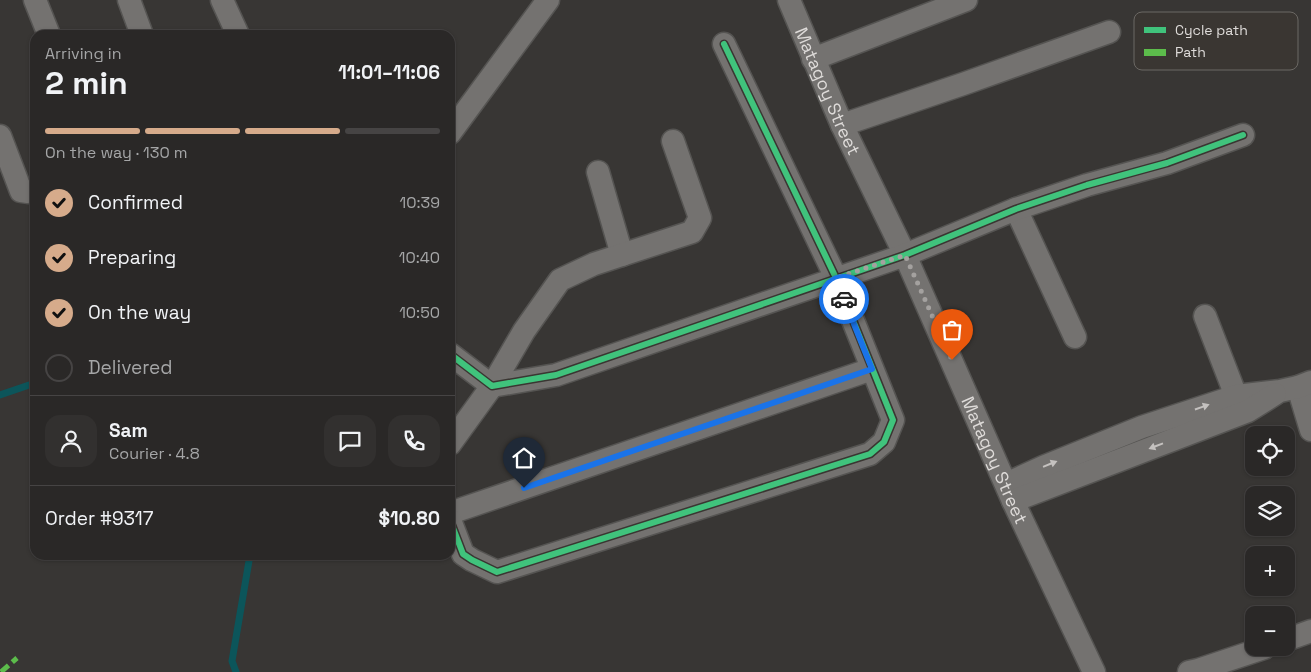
<!DOCTYPE html>
<meta charset="utf-8">
<style>
:root{--surface:#2a2827;--page:#32302f;--text:#f1f3f6;--muted:#a5a6a7;--line:#464444;--accent:#d6ab8b}
body{margin:0;font-family:"Space Grotesk",sans-serif;background:var(--page);color:var(--text);height:100vh;display:flex;flex-direction:column;font-size:19px;white-space:nowrap}
*{box-sizing:border-box;margin:0}
p{font-size:16px;color:var(--muted)}
.icon{flex:none;width:28px;height:28px;fill:none;stroke:currentColor;stroke-width:2;stroke-linecap:round;stroke-linejoin:round}
.map{position:relative;flex:1;overflow:hidden}
.details{position:absolute;left:30px;top:30px;width:425px;height:530px;display:flex;flex-direction:column;background:var(--surface);border-radius:15px;box-shadow:0 1px 4px #0004,0 0 0 1px var(--line)}
.details>*{flex:none}
.controls{position:absolute;left:1245px;top:426px;display:grid;gap:10px}
.controls a{display:grid;place-items:center;width:50px;height:50px;border-radius:10px;background:var(--surface);box-shadow:0 1px 4px #0004,0 0 0 1px var(--line);font-size:25px}
.pin{position:absolute;display:grid;place-items:center;width:42px;height:42px;color:#fff;margin:-51px -21px;border-radius:50% 50% 50% 0;rotate:-45deg;box-shadow:0 0 5px #0007}
.pin .icon{rotate:45deg}
.courier{position:absolute;display:grid;place-items:center;width:50px;height:50px;margin:-25px;border:4px solid #1a73e8;border-radius:50%;background:#fff;color:#222;box-shadow:0 1px 6px #0007}
.summary em{font-style:normal;font-weight:800}
.summary div{display:flex;flex-direction:column-reverse}
.summary{display:flex;align-items:center;justify-content:space-between;height:85px;padding:0 15px}
h1{font-size:32px;font-weight:800;line-height:38px}
.bar{display:grid;grid-template-columns:repeat(4,1fr);gap:8px 5px;align-content:center;height:60px;padding:0 15px}
.bar i{height:6px;border-radius:4px;background:var(--line)}
.bar .current{background:var(--accent)}
.bar p{grid-column:span 4}
.line{display:flex;align-items:center;gap:12px;padding:0 15px;border-top:1px solid var(--line)}
.line div{flex:1}
.round{display:grid;place-items:center;flex:none;width:52px;height:52px;border-radius:15px;background:var(--page)}
ol{padding:0 15px;list-style:none}
li{display:flex;align-items:center;gap:15px;height:55px}
li p{margin-inline-start:auto}
li .icon{padding:5px;border-radius:50%;background:var(--accent);color:#111;stroke-width:4}
li:last-child{color:var(--muted)}
li i{width:28px;height:28px;border:2px solid var(--line);border-radius:50%}
.map>svg:first-child{display:block}
.lines{fill:none;stroke-linecap:round;stroke-linejoin:round}
.stream{stroke:#0c555a;stroke-width:7}
.street-casing{stroke:#555452;stroke-width:25}
.street{stroke:#747270;stroke-width:22}
.quiet{stroke:#5cbc4b;stroke-width:5;stroke-dasharray:10 5;stroke-linecap:butt}
.cycleway-casing{stroke:#3a3632;stroke-width:9}
.cycleway{stroke:#40c37c;stroke-width:6}
.oneway{fill:#c4c1bf}
.done{stroke:#a4a19f;stroke-width:5;stroke-dasharray:0 9}
.route{stroke:#1a73e8;stroke-width:6}
.labels{text-anchor:middle;dominant-baseline:central;stroke-width:5;stroke-linejoin:round;paint-order:stroke}
.street-label{font-size:18px;fill:#dedbd9;stroke:#3a3632}
.key{fill:#3a3632;stroke:#6b6864;stroke-width:1}
.key-label{font-size:14px;fill:#dedbd9}
</style>
<div class="map">
<svg width="1311" height="672" viewBox="0 0 1311 672">
<rect width="100%" height="100%" fill="#383634"/>
<g class="lines">
<!-- stream -->
<g class="stream">
<polyline points="0,395 35,383"/>
<polyline points="236,672 232,661 250,555"/>
</g>
<defs>
<g id="street">
<polyline points="35,0 49,35"/>
<polyline points="129,0 142,35"/>
<polyline points="222,0 238,35"/>
<path id="s1" d="M789 0 842 125 905 255 1013 501 1094 672"/>
<polyline points="813,59 966,0"/>
<polyline points="842,125 963,84 1109,32"/>
<polyline points="450,133 548,0"/>
<polyline points="0,136 21,191 28,192 35,190"/>
<polyline points="598,172 622,255"/>
<polyline points="1016,209 1075,337"/>
<polyline points="1205,316 1241,409"/>
<polyline points="450,354 492,386 556,375 905,255 1016,209 1087,185 1167,163 1243,135"/>
<polyline points="1298,387 1311,430"/>
<polyline points="450,444 492,386 524,331 560,280 594,264 692,232 700,218 673,141"/>
<polyline points="1006,484 1043,467 1142,427 1236,396 1280,391 1298,387 1311,382"/>
<polyline points="1013,501 1248,411 1275,394"/>
<polyline points="450,513 872,369"/>
<polyline points="450,520 463,554 472,560 497,572 870,454 884,442 893,420 836,278 724,44"/>
<polyline points="1286,640 1311,631"/>
<polyline points="1189,672 1198,670 1264,648"/>
</g>
</defs>
<!-- street casing -->
<use href="#street" class="street-casing"/>
<!-- street -->
<use href="#street" class="street"/>
<!-- quiet -->
<polyline class="quiet" points="1,672 17,658"/>
<defs>
<g id="cycleway">
<polyline points="450,354 492,386 556,375 905,255 1016,209 1087,185 1167,163 1243,135"/>
<polyline points="450,520 463,554 472,560 497,572 870,454 884,442 893,420 836,278 724,44"/>
</g>
</defs>
<!-- cycleway casing -->
<use href="#cycleway" class="cycleway-casing"/>
<!-- cycleway -->
<use href="#cycleway" class="cycleway"/>
</g>
<!-- one-way arrows -->
<defs><path id="oneway-solid" d="M-6-.8H1V-3.2L6.5 0L1 3.2V.8H-6Z" transform="scale(1.25)"/></defs>
<g class="oneway">
<use href="#oneway-solid" transform="translate(1202 407) rotate(-19)"/>
<use href="#oneway-solid" transform="translate(1156 446) rotate(159)"/>
<use href="#oneway-solid" transform="translate(1050 464) rotate(-22)"/>
</g>
<g class="lines">
<!-- done -->
<polyline class="done" points="844,299 836,278 905,255 952,360"/>
<!-- route -->
<polyline class="route" points="524,488 872,369 844,299"/>
</g>
<g class="labels">
<!-- street labels -->
<g class="street-label">
<text stroke="none"><textPath href="#s1" startOffset="99">Matagoy Street</textPath></text>
<text stroke="none"><textPath href="#s1" startOffset="504">Matagoy Street</textPath></text>
</g>
</g>
<!-- legend -->
<rect x="1134" y="12" width="164" height="58" rx="8" class="key"/>
<rect x="1144" y="27" width="22" height="6" fill="#40c37c"/>
<rect x="1144" y="49" width="22" height="7" fill="#5cbc4b"/>
<g class="key-label">
<text x="1175" y="35">Cycle path</text>
<text x="1175" y="57">Path</text>
</g>
</svg>
<div class="controls">
<a><svg class="icon" aria-label="locate" viewBox="0 0 24 24"><circle cx="12" cy="12" r="6"/><path d="M12 2v4M12 18v4M2 12h4M18 12h4"/></svg></a>
<a><svg class="icon" aria-label="layers" viewBox="0 0 24 24"><path d="M12 4l9 5-9 5-9-5zM3 14l9 5 9-5"/></svg></a>
<a>+</a>
<a>−</a>
</div>
<div class="pin" style="left:952px;top:360px;background:#ea580c"><svg class="icon" aria-label="bag" viewBox="0 0 24 24"><path d="M5 8h14l-1 12H6zM9 8a3 3 0 0 1 6 0"/></svg></div>
<div class="pin" style="left:524px;top:488px;background:#1f2937"><svg class="icon" aria-label="home" viewBox="0 0 24 24"><path d="M3 11l9-7 9 7M6 9v11h12V9"/></svg></div>
<div class="courier" style="left:844px;top:299px"><svg class="icon" aria-label="car" viewBox="0 0 24 24"><path d="M5 17H2v-5l4-1 3-4h7l3 4 3 1v5h-3M9 17h6M6 11h13"/><circle cx="7" cy="17" r="2"/><circle cx="17" cy="17" r="2"/></svg></div>
<section class="details">
<div class="summary"><div><h1>2 min</h1><p>Arriving in</p></div><em>11:01–11:06</em></div>
<div class="bar"><i class="current"></i><i class="current"></i><i class="current"></i><i></i><p>On the way · 130 m</p></div>
<ol>
<li><svg class="icon" aria-label="check" viewBox="0 0 24 24"><path d="M5 12l5 5 9-10"/></svg>Confirmed<p>10:39</p></li>
<li><svg class="icon" aria-label="check" viewBox="0 0 24 24"><path d="M5 12l5 5 9-10"/></svg>Preparing<p>10:40</p></li>
<li><svg class="icon" aria-label="check" viewBox="0 0 24 24"><path d="M5 12l5 5 9-10"/></svg>On the way<p>10:50</p></li>
<li><i></i>Delivered</li>
</ol>
<div class="line" style="height:90px"><a class="round"><svg class="icon" aria-label="person" viewBox="0 0 24 24"><circle cx="12" cy="8" r="4"/><path d="M4 21q1-7 8-7t8 7"/></svg></a><div><b>Sam</b><p>Courier · 4.8</p></div><a class="round"><svg class="icon" aria-label="chat" viewBox="0 0 24 24"><path d="M4 5h16v11H9l-5 4z"/></svg></a><a class="round"><svg class="icon" aria-label="phone" viewBox="0 0 24 24"><path d="M5 4h4l2 5-3 2q2 4 5 5l2-3 5 2v4C11 20 4 13 5 4z"/></svg></a></div>
<div class="line" style="height:65px"><div>Order #9317</div><b>$10.80</b></div>
</section>
</div>
